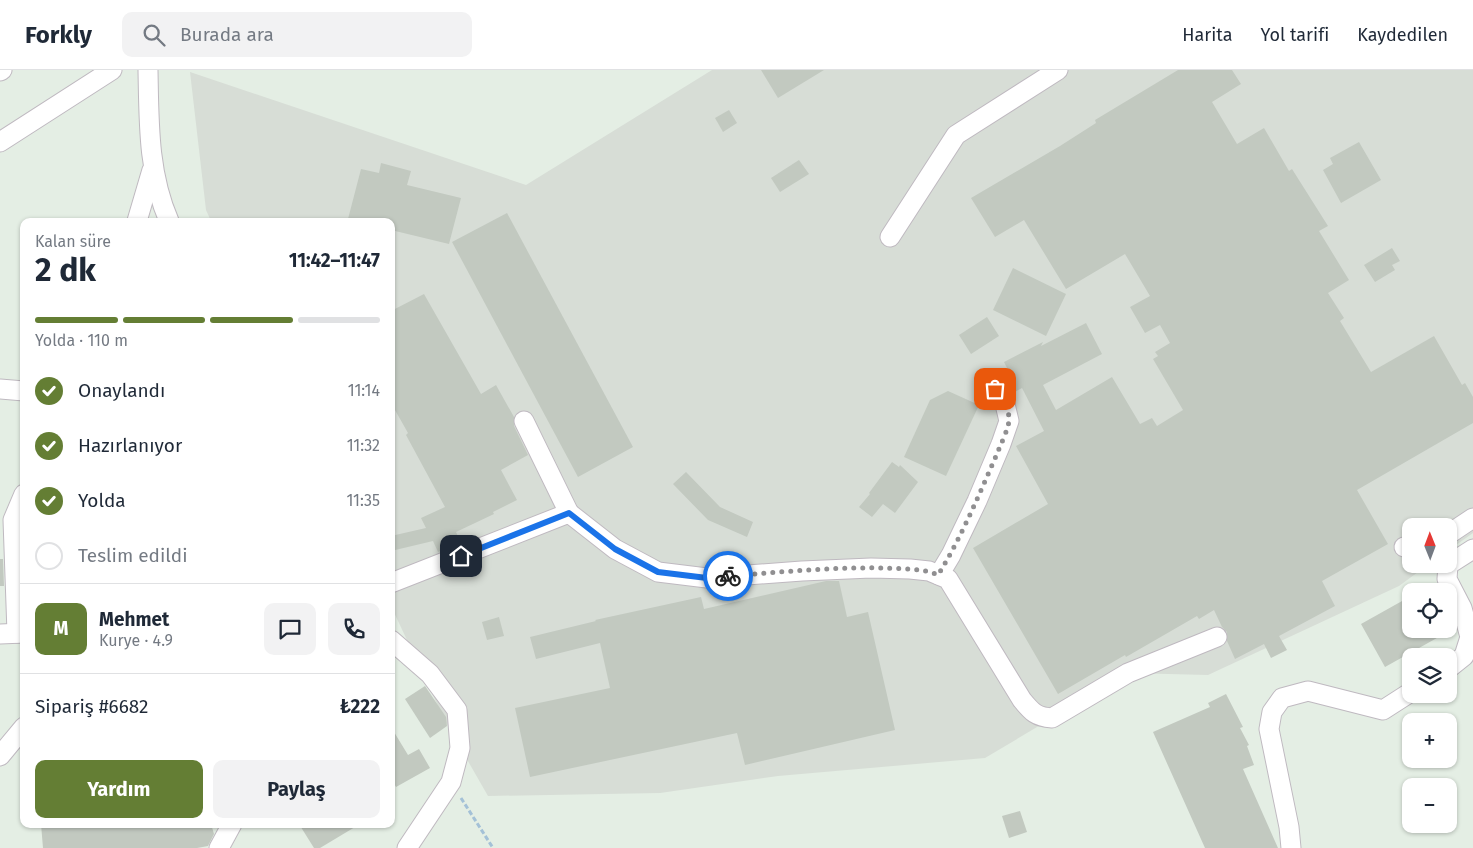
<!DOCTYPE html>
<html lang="tr">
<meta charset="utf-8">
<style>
:root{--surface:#fff;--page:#f2f2f3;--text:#1f2937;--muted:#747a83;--line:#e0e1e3;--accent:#647e34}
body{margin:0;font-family:"Fira Sans",sans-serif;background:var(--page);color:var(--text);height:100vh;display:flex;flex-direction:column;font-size:19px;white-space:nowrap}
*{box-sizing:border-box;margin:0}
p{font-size:16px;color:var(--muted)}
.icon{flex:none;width:28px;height:28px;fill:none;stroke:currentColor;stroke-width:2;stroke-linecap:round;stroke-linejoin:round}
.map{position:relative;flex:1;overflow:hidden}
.drawer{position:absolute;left:20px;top:148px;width:375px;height:610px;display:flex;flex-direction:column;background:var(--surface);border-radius:10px;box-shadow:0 1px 4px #0004}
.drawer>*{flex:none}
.needle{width:32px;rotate:359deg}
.fabs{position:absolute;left:1402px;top:448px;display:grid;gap:10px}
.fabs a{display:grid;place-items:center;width:55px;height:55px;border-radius:10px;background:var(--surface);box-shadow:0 1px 4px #0004;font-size:25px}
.pin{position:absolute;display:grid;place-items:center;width:42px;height:42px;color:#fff;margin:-21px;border-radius:10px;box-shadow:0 2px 8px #0006}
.courier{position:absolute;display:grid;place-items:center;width:50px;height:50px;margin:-25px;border:4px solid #1a73e8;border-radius:50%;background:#fff;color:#222;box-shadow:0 1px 6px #0007}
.overview em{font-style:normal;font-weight:700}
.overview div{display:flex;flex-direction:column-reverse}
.overview{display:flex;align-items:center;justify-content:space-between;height:85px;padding:0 15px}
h1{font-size:32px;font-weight:700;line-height:38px}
.bar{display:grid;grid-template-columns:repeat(4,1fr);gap:8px 5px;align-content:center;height:60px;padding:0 15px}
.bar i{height:6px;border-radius:4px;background:var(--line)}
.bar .on{background:var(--accent)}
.bar p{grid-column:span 4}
.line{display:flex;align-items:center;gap:12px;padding:0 15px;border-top:1px solid var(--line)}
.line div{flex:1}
.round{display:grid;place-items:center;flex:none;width:52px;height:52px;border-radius:10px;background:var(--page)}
ol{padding:0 15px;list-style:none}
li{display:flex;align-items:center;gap:15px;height:55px}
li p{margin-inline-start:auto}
li .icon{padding:5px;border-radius:50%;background:var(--accent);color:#fff;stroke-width:4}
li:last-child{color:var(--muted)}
li i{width:28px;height:28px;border:2px solid var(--line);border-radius:50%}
.primary-button{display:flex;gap:10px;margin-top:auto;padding:10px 15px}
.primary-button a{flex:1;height:58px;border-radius:10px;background:var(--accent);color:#fff;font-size:20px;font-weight:700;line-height:58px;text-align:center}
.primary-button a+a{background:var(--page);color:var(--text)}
header{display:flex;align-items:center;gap:30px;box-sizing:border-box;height:70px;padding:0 25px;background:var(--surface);border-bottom:1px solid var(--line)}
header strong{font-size:24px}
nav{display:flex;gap:28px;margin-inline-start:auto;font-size:18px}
.search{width:350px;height:45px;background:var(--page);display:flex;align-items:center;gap:12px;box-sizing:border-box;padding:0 18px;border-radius:10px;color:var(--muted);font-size:19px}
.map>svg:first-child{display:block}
.industrial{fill:#d7ddd6}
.building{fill:#c2c9c0}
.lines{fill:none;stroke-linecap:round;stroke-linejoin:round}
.minor-casing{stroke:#bfb9c0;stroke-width:21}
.path{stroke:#a4c1d7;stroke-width:3;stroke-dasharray:5 2.5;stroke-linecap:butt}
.minor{stroke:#fff;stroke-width:19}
.done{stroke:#908f91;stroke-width:5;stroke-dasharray:0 9}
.route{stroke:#1a73e8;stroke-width:6}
</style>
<header>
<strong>Forkly</strong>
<div class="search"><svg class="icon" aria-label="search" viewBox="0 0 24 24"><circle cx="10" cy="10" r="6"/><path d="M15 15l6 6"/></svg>Burada ara</div>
<nav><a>Harita</a><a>Yol tarifi</a><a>Kaydedilen</a></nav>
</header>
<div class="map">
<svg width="1473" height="778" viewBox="0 0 1473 778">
<rect width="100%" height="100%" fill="#e4eee4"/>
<!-- industrial -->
<polygon class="industrial" points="712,0 1473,0 1473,463 1449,480 1449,456 1411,456 1411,494 1429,494 1399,516 1208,605 1128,603 985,688 778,706 660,723 488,726 445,651 391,536 391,151 211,151 206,140 190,2 526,115"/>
<!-- building -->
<g class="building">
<polygon points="761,0 824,0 778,28"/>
<polygon points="1178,0 1232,0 1241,14 1212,32 1237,74 1264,58 1289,101 1292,99 1328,156 1319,161 1349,210 1328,223 1344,248 1340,251 1371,302 1434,266 1462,315 1465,313 1473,327 1473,353 1357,420 1388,474 1322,511 1335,536 1279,566 1287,580 1271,588 1264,574 1235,589 1227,571 1227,562 1222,557 1214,540 1199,549 1197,546 1126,587 1125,585 1058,624 973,478 1048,434 1016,376 1044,361 1022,318 1013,323 1002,311 1011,306 1004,292 1043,272 1041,276 1086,253 1102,284 1043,315 1056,340 1112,307 1140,354 1152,348 1157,356 1183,340 1153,289 1158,286 1155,282 1170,273 1160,255 1145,263 1130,237 1150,226 1125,184 1066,219 1024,150 995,167 971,128 1060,76 1096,53 1095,50"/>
<polygon points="729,40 737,53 723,62 715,48"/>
<polygon points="1359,72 1381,110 1341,133 1323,100 1333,94 1330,88"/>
<polygon points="799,90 809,104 780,122 771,108"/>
<polygon points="381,93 411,101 407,115 461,128 449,174 391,160 391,151 357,151 348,149 361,99 379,103"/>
<polygon points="507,143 633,377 578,407 452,172"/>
<polygon points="1392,178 1400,191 1392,195 1395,200 1375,212 1364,195"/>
<polygon points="1013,198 1066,224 1046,266 993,240"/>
<polygon points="424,224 481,324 496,315 514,347 514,356 528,385 501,400 517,430 493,442 494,444 456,462 461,473 438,482 433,471 391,481 391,466 426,458 421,448 445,437 406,365 408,363 391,333 391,241"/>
<polygon points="987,247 999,266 971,284 959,265"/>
<polygon points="948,321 979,335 946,406 904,387 930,330"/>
<polygon points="892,392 899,397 900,395 918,412 895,443 883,434 872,447 859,437 870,424 869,423"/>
<polygon points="686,402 720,437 753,452 747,467 708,450 673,414"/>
<polygon points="0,489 3,489 4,516 0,516"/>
<polygon points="826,511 839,511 847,547 868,542 895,660 745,695 737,663 530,707 515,638 610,618 600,573 536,589 530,567 596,551 595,550 701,527 704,539"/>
<polygon points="1411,526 1411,559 1453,559 1385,597 1361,554"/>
<polygon points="499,547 504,566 487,570 482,552"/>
<polygon points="425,616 446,647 447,656 430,668 405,629"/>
<polygon points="1226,624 1243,657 1240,658 1249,675 1247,676 1254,695 1243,699 1278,778 1205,778 1153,662 1210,637 1208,633"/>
<polygon points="391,657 408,685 419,679 430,698 396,717 391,708"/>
<polygon points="1020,741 1027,762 1009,768 1002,746"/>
<polygon points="41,754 211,754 214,764 208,776 197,778 43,778"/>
<polygon points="299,754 360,754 320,778 314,778"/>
</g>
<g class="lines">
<defs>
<g id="minor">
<path d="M148 0C149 52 148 103 169 151"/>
<polyline points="0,1 2,0"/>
<polyline points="0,72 112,0"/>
<polyline points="137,151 152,100"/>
<polyline points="890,167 956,65 1058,0"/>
<polyline points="0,319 24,321"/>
<polyline points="524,351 569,443"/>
<polyline points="1449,464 1473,448"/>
<polyline points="1404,477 1411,478"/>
<polyline points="939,505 951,485 977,431 1001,374 1009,351 1004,330 986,309"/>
<path d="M391 513 569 443 615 479 658 502 707 508 802 501 871 498 910 499 929 501 948 509 1022 630C1032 642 1036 647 1052 648L1128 603 1217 567"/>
<polyline points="17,563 13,450 24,424"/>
<polyline points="0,564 24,563"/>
<polyline points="391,570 430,604 457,640 460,678 451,712 407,778"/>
<polyline points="1449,598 1464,586 1470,567 1462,538 1447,509 1448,495 1473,479"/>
<polyline points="0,686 24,657"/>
<polyline points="219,778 232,754"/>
<polyline points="1291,778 1289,757 1269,659 1272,642 1282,628 1308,621 1383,640 1411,622"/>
</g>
</defs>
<!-- minor casing -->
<use href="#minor" class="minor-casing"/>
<!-- path -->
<polyline class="path" points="461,728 493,778"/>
<!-- minor -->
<use href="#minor" class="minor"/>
</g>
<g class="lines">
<!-- done -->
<path class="done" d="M728 506C780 502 833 497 885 498 903 499 922 498 938 505 961 468 978 427 996 386 999 378 1009 358 1009 350 1009 338 1003 328 995 319"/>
<!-- route -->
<polyline class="route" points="461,486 569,443 615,479 658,502 707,508 728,506"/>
</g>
</svg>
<div class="fabs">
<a><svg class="needle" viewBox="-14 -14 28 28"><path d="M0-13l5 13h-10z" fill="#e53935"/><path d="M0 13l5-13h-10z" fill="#747a83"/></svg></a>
<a><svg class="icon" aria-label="locate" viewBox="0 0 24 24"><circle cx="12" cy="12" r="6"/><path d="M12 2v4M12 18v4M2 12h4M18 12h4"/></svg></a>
<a><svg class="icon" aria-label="layers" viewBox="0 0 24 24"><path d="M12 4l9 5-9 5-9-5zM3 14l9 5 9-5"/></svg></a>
<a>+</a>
<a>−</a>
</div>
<div class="pin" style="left:995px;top:319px;background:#ea580c"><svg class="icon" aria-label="bag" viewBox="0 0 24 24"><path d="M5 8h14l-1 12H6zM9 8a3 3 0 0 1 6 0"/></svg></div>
<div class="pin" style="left:461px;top:486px;background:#1f2937"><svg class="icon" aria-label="home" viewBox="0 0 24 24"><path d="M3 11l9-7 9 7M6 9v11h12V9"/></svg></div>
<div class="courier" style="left:728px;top:506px"><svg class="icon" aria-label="bike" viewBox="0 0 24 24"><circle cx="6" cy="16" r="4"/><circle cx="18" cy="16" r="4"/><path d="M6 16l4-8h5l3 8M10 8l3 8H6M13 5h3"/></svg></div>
<section class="drawer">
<div class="overview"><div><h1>2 dk</h1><p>Kalan süre</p></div><em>11:42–11:47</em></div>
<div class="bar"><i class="on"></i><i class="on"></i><i class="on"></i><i></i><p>Yolda · 110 m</p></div>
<ol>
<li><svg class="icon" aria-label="check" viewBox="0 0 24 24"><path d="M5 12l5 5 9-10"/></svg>Onaylandı<p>11:14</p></li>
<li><svg class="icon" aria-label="check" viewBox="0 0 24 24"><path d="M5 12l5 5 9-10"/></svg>Hazırlanıyor<p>11:32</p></li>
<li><svg class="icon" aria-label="check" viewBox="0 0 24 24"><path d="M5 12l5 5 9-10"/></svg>Yolda<p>11:35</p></li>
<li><i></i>Teslim edildi</li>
</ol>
<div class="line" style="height:90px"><b class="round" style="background:var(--accent);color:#fff">M</b><div><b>Mehmet</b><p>Kurye · 4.9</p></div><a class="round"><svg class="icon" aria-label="chat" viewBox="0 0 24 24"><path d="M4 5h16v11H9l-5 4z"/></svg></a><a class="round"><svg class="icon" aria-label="phone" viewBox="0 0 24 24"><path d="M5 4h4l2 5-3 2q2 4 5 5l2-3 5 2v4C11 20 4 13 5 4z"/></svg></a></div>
<div class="line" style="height:65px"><div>Sipariş #6682</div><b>₺222</b></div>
<div class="primary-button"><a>Yardım</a><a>Paylaş</a></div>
</section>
</div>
